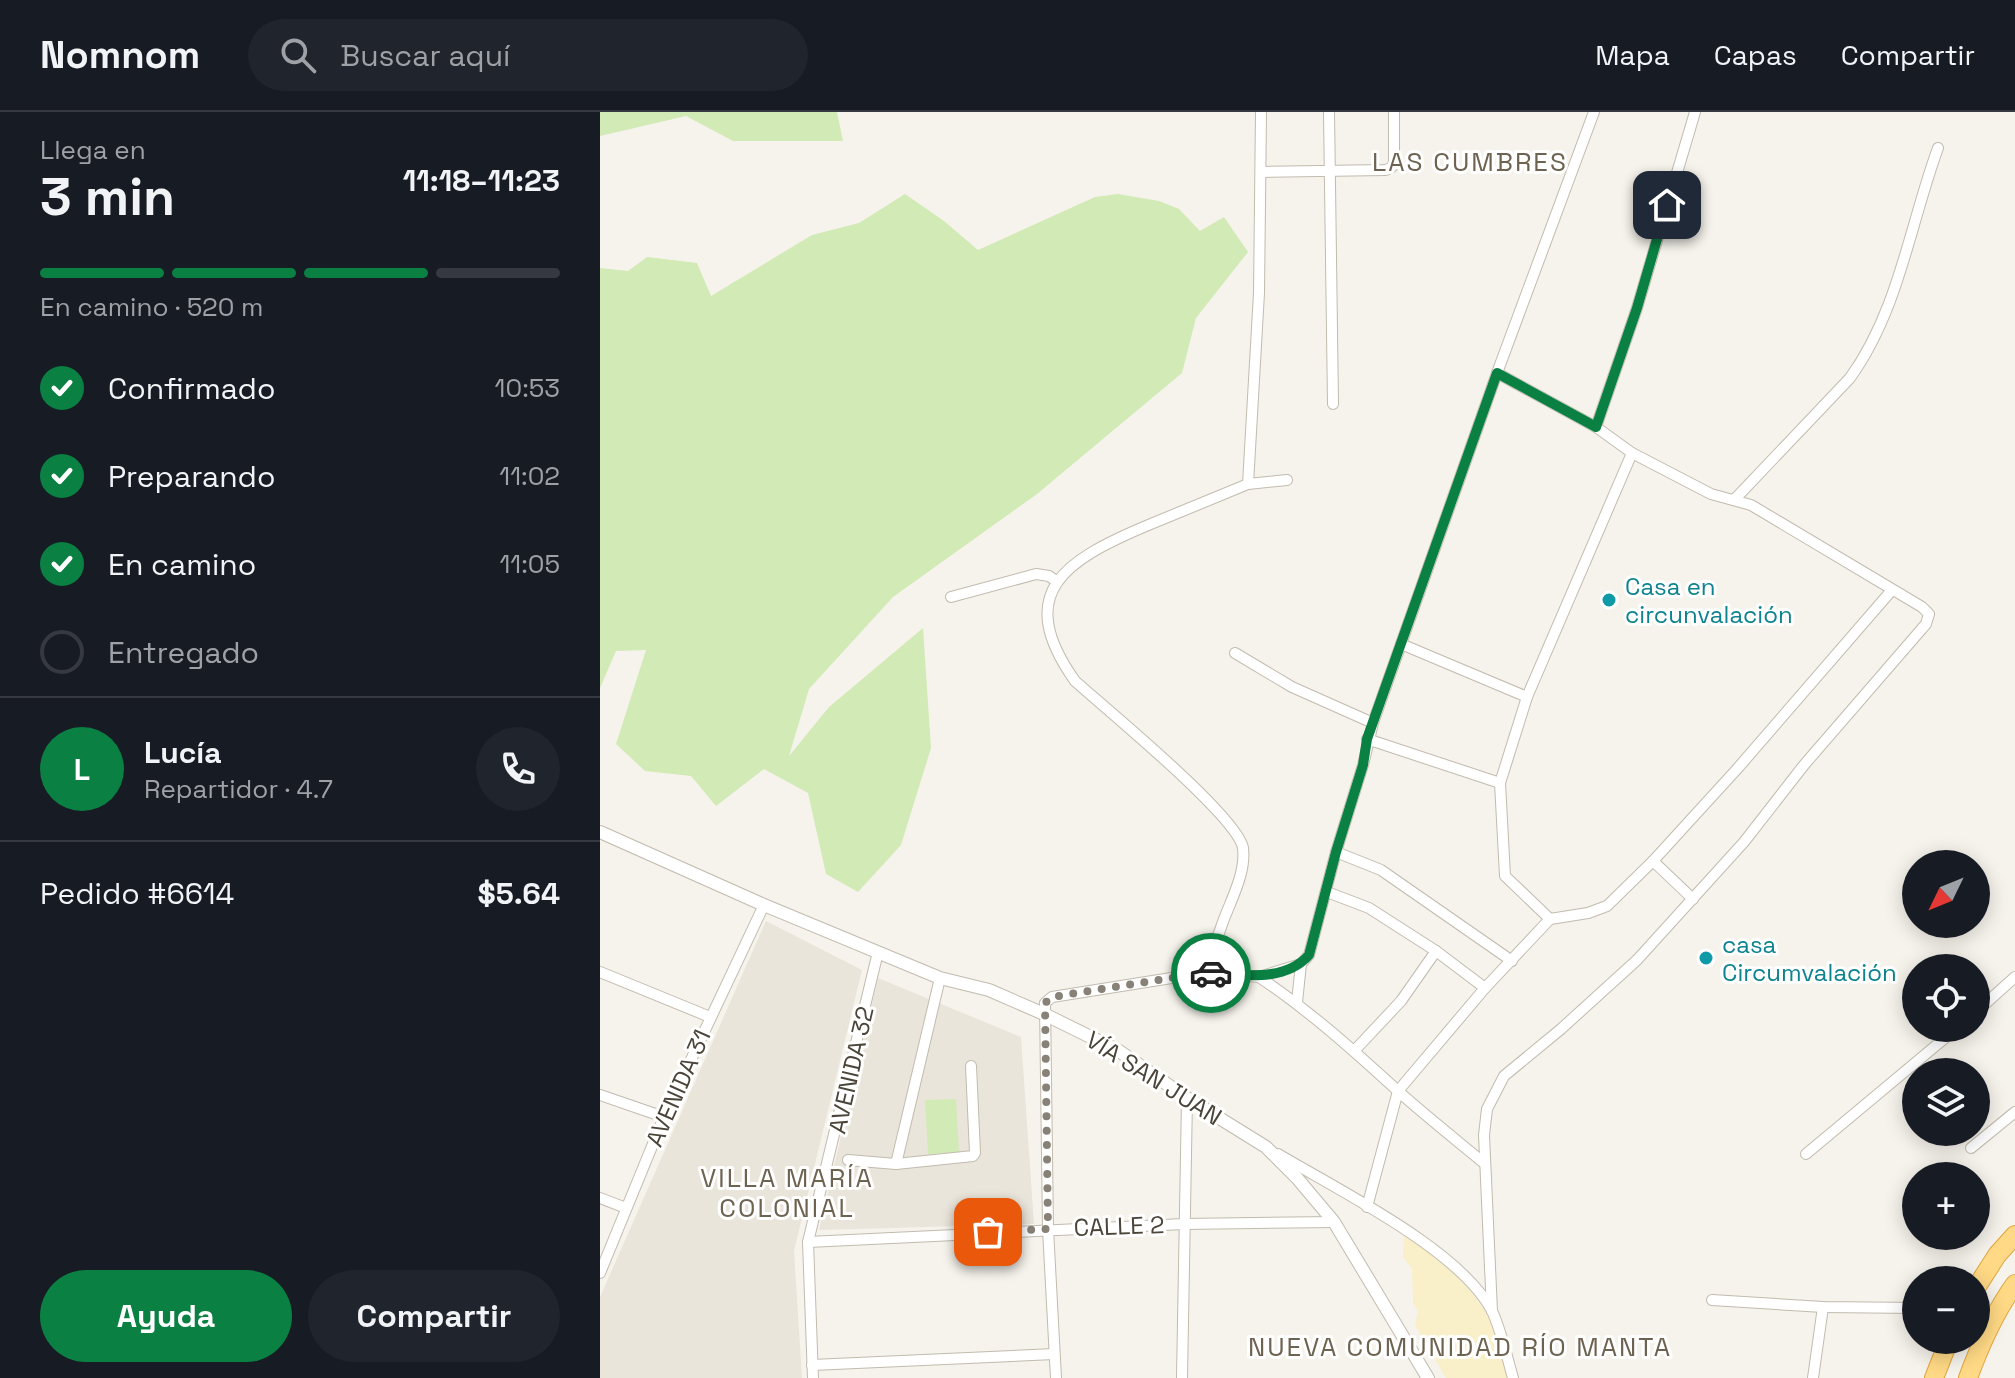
<!DOCTYPE html>
<html lang="es">
<meta charset="utf-8">
<style>
:root{--surface:#171b24;--page:#20242c;--text:#f1f3f6;--muted:#9ea1a6;--line:#363941;--accent:#0b8043}
body{margin:0;font-family:"Space Grotesk",sans-serif;background:var(--page);color:var(--text);height:100vh;display:flex;flex-direction:column;font-size:30px;white-space:nowrap}
*{box-sizing:border-box;margin:0}
p{font-size:26px;color:var(--muted)}
.icon{flex:none;width:44px;height:44px;fill:none;stroke:currentColor;stroke-width:2;stroke-linecap:round;stroke-linejoin:round}
.map{position:relative;flex:1;overflow:hidden}
.side{display:flex;flex-direction:column;background:var(--surface);width:600px}
.side>*{flex:none}
.needle{width:52px;rotate:227deg}
.fabs{position:absolute;left:1302px;top:738px;display:grid;gap:16px}
.fabs a{display:grid;place-items:center;width:88px;height:88px;border-radius:50%;background:var(--surface);box-shadow:0 4px 20px #0003;font-size:40px}
.pin{position:absolute;display:grid;place-items:center;width:68px;height:68px;color:#fff;margin:-34px;border-radius:16px;box-shadow:0 4px 12px #0006}
.courier{position:absolute;display:grid;place-items:center;width:80px;height:80px;margin:-40px;border:6px solid #0b8043;border-radius:50%;background:#fff;color:#222;box-shadow:0 2px 10px #0007}
.summary em{font-style:normal;font-weight:700}
.summary div{display:flex;flex-direction:column-reverse}
.summary{display:flex;align-items:center;justify-content:space-between;height:136px;padding:0 40px}
h1{font-size:52px;font-weight:700;line-height:60px}
.bar{display:grid;grid-template-columns:repeat(4,1fr);gap:12px 8px;align-content:center;height:96px;padding:0 40px}
.bar i{height:10px;border-radius:6px;background:var(--line)}
.bar .on{background:var(--accent)}
.bar p{grid-column:span 4}
.line{display:flex;align-items:center;gap:20px;padding:0 40px;border-top:2px solid var(--line)}
.line div{flex:1}
.round{display:grid;place-items:center;flex:none;width:84px;height:84px;border-radius:42px;background:var(--page)}
ol{padding:0 40px;list-style:none}
li{display:flex;align-items:center;gap:24px;height:88px}
li p{margin-inline-start:auto}
li .icon{padding:8px;border-radius:50%;background:var(--accent);color:#fff;stroke-width:4}
li:last-child{color:var(--muted)}
li i{width:44px;height:44px;border:4px solid var(--line);border-radius:50%}
.button{display:flex;gap:16px;margin-top:auto;padding:16px 40px}
.button a{flex:1;height:92px;border-radius:48px;background:var(--accent);color:#fff;font-size:32px;font-weight:700;line-height:92px;text-align:center}
.button a+a{background:var(--page);color:var(--text)}
header{display:flex;align-items:center;gap:48px;box-sizing:border-box;height:112px;padding:0 40px;background:var(--surface);border-bottom:2px solid var(--line)}
header strong{font-size:38px}
nav{display:flex;gap:44px;margin-inline-start:auto;font-size:28px}
.search{width:560px;height:72px;background:var(--page);display:flex;align-items:center;gap:20px;box-sizing:border-box;padding:0 28px;border-radius:44px;color:var(--muted);font-size:30px}
main{display:flex;flex:1;min-height:0}
.map>svg:first-child{display:block}
.residential{fill:#eae5da}
.green{fill:#d2eab5}
.sand{fill:#f9efc9}
.lines{fill:none;stroke-linecap:round;stroke-linejoin:round}
.minor-casing{stroke:#c2bbae;stroke-width:12}
.tertiary-casing{stroke:#c2bbae;stroke-width:14}
.trunk-casing{stroke:#e0a43c;stroke-width:20}
.minor{stroke:#fff;stroke-width:10}
.tertiary{stroke:#fff;stroke-width:12}
.trunk{stroke:#ffd985;stroke-width:18}
.done{stroke:#878178;stroke-width:8;stroke-dasharray:0 14.4}
.route{stroke:#0b8043;stroke-width:10}
.culture-dot{fill:#0f9aa8;stroke:#fff;stroke-width:3}
.labels{text-anchor:middle;dominant-baseline:central;stroke-width:6;stroke-linejoin:round;paint-order:stroke}
.culture-label{font-size:24px;fill:#0d838f;stroke:#fff;text-anchor:start}
.street-label{font-size:24px;fill:#4b4439;stroke:#fff}
.neighbourhood-label{font-size:26px;letter-spacing:2px;fill:#6e6250;stroke:#fff}
</style>
<header>
<strong>Nomnom</strong>
<div class="search"><svg class="icon" aria-label="search" viewBox="0 0 24 24"><circle cx="10" cy="10" r="6"/><path d="M15 15l6 6"/></svg>Buscar aquí</div>
<nav><a>Mapa</a><a>Capas</a><a>Compartir</a></nav>
</header>
<main>
<section class="side">
<div class="summary"><div><h1>3 min</h1><p>Llega en</p></div><em>11:18–11:23</em></div>
<div class="bar"><i class="on"></i><i class="on"></i><i class="on"></i><i></i><p>En camino · 520 m</p></div>
<ol>
<li><svg class="icon" aria-label="check" viewBox="0 0 24 24"><path d="M5 12l5 5 9-10"/></svg>Confirmado<p>10:53</p></li>
<li><svg class="icon" aria-label="check" viewBox="0 0 24 24"><path d="M5 12l5 5 9-10"/></svg>Preparando<p>11:02</p></li>
<li><svg class="icon" aria-label="check" viewBox="0 0 24 24"><path d="M5 12l5 5 9-10"/></svg>En camino<p>11:05</p></li>
<li><i></i>Entregado</li>
</ol>
<div class="line" style="height:144px"><b class="round" style="background:var(--accent);color:#fff">L</b><div><b>Lucía</b><p>Repartidor · 4.7</p></div><a class="round"><svg class="icon" aria-label="phone" viewBox="0 0 24 24"><path d="M5 4h4l2 5-3 2q2 4 5 5l2-3 5 2v4C11 20 4 13 5 4z"/></svg></a></div>
<div class="line" style="height:104px"><div>Pedido #6614</div><b>$5.64</b></div>
<div class="button"><a>Ayuda</a><a>Compartir</a></div>
</section>
<div class="map">
<svg width="1415" height="1266" viewBox="0 0 1415 1266">
<rect width="100%" height="100%" fill="#f6f3ec"/>
<!-- residential -->
<g class="residential">
<polygon points="166,809 262,858 194,1139 202,1266 0,1266 0,1185"/>
<polygon points="278,866 421,925 434,1112 219,1118"/>
</g>
<!-- green -->
<g class="green">
<polygon points="0,0 237,0 243,29 133,29 86,4 0,24"/>
<polygon points="305,82 344,109 378,138 495,85 518,82 559,89 579,97 600,119 624,105 648,140 596,206 582,261 437,382 293,485 209,577 189,644 229,595 323,516 331,636 301,733 258,780 226,762 208,681 164,657 116,694 91,664 45,659 16,632 46,538 16,539 0,576 0,156 28,159 47,145 97,151 111,184 212,123 259,111"/>
<polygon points="356,987 359,1040 328,1042 325,988"/>
</g>
<!-- sand -->
<path class="sand" d="M804 1124C844 1146 884 1186 900 1229 904 1241 906 1254 909 1266H846L815 1213 818 1199 813 1190 812 1157 803 1145Z"/>
<g class="lines">
<defs>
<g id="minor">
<polyline points="661,0 659,181 648,372 687,368"/>
<polyline points="729,0 733,292"/>
<polyline points="662,60 786,58 792,55 794,50 794,0"/>
<polyline points="996,315 1037,196 1095,0"/>
<path d="M1134 388 1250 266C1299 198 1310 112 1338 36"/>
<polyline points="351,485 436,462 449,464 456,469"/>
<polyline points="801,532 927,585"/>
<polyline points="635,541 692,575 773,611"/>
<polyline points="767,627 900,671"/>
<polyline points="736,740 781,758 912,849"/>
<polyline points="1053,749 1093,787"/>
<polyline points="727,780 769,796 836,839 885,876"/>
<polyline points="950,807 905,764 900,671 927,585 1032,341"/>
<polyline points="595,859 659,865 701,852 709,843 736,740 763,653 773,611 897,261 994,0"/>
<polyline points="0,860 110,905"/>
<path d="M659 865C710 899 753 938 798 979 826 1004 855 1027 884 1051"/>
<polyline points="697,890 701,852"/>
<polyline points="1376,900 1415,865"/>
<polyline points="755,938 801,889 836,839"/>
<polyline points="0,983 64,1005"/>
<polyline points="1371,1036 1415,1000"/>
<path d="M678 1042C738 1078 863 1139 893 1201 902 1222 907 1245 913 1266"/>
<polyline points="1206,1042 1357,916"/>
<polyline points="248,1048 296,1052 373,1044 375,1041 371,954"/>
<polyline points="296,1052 340,866"/>
<polyline points="0,1086 26,1096"/>
<polyline points="767,1095 798,979 885,876 950,807 988,801 1007,794 1053,749 1137,657 1292,478"/>
<polyline points="208,1130 584,1112 734,1110"/>
<polyline points="0,1161 64,1005 164,793"/>
<polyline points="1112,1188 1223,1195 1316,1196"/>
<polyline points="892,1199 884,1023 887,997 904,964 961,917 1037,848 1144,730 1204,653 1326,512 1329,502 1322,495 1151,393 1111,382 1032,341 996,315 897,261"/>
<polyline points="212,1253 454,1242"/>
<polyline points="213,1266 208,1130 278,840"/>
<path d="M456 1266 448 1117 445 891 452 885 584 864C610 853 615 832 624 807 632 786 646 760 643 736 637 704 506 597 475 569 412 480 466 448 546 414 580 400 614 386 648 372"/>
<polyline points="582,1266 587,986"/>
<polyline points="1213,1266 1223,1195"/>
</g>
<polyline id="tertiary" points="0,720 164,793 340,866 389,878 444,902 519,939 587,986 666,1035 697,1066 734,1110 828,1266"/>
<g id="trunk">
<polyline points="1376,1176 1397,1143 1415,1123"/>
<polyline points="1334,1266 1349,1228"/>
<path d="M1368 1266C1380 1233 1394 1201 1415 1172"/>
</g>
</defs>
<!-- minor casing -->
<use href="#minor" class="minor-casing"/>
<!-- tertiary casing -->
<use href="#tertiary" class="tertiary-casing"/>
<!-- trunk casing -->
<use href="#trunk" class="trunk-casing"/>
<!-- minor -->
<use href="#minor" class="minor"/>
<!-- tertiary -->
<use href="#tertiary" class="tertiary"/>
<!-- trunk -->
<use href="#trunk" class="trunk"/>
</g>
<g class="lines">
<!-- done -->
<polyline class="done" points="388,1120 448,1117 445,891 452,885 584,864 595,859 611,861"/>
<!-- route -->
<path class="route" d="M611 861C644 863 685 870 709 843L736 740 763 653 767 627 897 261 996 315 1037 196 1067 93"/>
</g>
<!-- markers -->
<g class="culture-dot">
<circle cx="1009" cy="488" r="8"/>
<circle cx="1106" cy="846" r="8"/>
</g>
<g class="labels">
<!-- culture labels -->
<g class="culture-label">
<text x="1025" y="474">Casa en<tspan x="1025" dy="28">circunvalación</tspan></text>
<text x="1122" y="832">casa<tspan x="1122" dy="28">Circumvalación</tspan></text>
</g>
<!-- street labels -->
<g class="street-label">
<text transform="translate(251 958) rotate(-77)">AVENIDA 32</text>
<text transform="translate(554 966) rotate(32)">VÍA SAN JUAN</text>
<text transform="translate(78 976) rotate(-66)">AVENIDA 31</text>
<text transform="translate(519 1114) rotate(-2)">CALLE 2</text>
</g>
<!-- neighbourhood labels -->
<g class="neighbourhood-label">
<text x="870" y="50">LAS CUMBRES</text>
<text x="187" y="1066">VILLA MARÍA<tspan x="187" dy="30">COLONIAL</tspan></text>
<text x="860" y="1235">NUEVA COMUNIDAD RÍO MANTA</text>
</g>
</g>
</svg>
<div class="fabs">
<a><svg class="needle" viewBox="-14 -14 28 28"><path d="M0-13l5 13h-10z" fill="#e53935"/><path d="M0 13l5-13h-10z" fill="#9ea1a6"/></svg></a>
<a><svg class="icon" aria-label="locate" viewBox="0 0 24 24"><circle cx="12" cy="12" r="6"/><path d="M12 2v4M12 18v4M2 12h4M18 12h4"/></svg></a>
<a><svg class="icon" aria-label="layers" viewBox="0 0 24 24"><path d="M12 4l9 5-9 5-9-5zM3 14l9 5 9-5"/></svg></a>
<a>+</a>
<a>−</a>
</div>
<div class="pin" style="left:388px;top:1120px;background:#ea580c"><svg class="icon" aria-label="bag" viewBox="0 0 24 24"><path d="M5 8h14l-1 12H6zM9 8a3 3 0 0 1 6 0"/></svg></div>
<div class="pin" style="left:1067px;top:93px;background:#1f2937"><svg class="icon" aria-label="home" viewBox="0 0 24 24"><path d="M3 11l9-7 9 7M6 9v11h12V9"/></svg></div>
<div class="courier" style="left:611px;top:861px"><svg class="icon" aria-label="car" viewBox="0 0 24 24"><path d="M5 17H2v-5l4-1 3-4h7l3 4 3 1v5h-3M9 17h6M6 11h13"/><circle cx="7" cy="17" r="2"/><circle cx="17" cy="17" r="2"/></svg></div>
</div>
</main>
